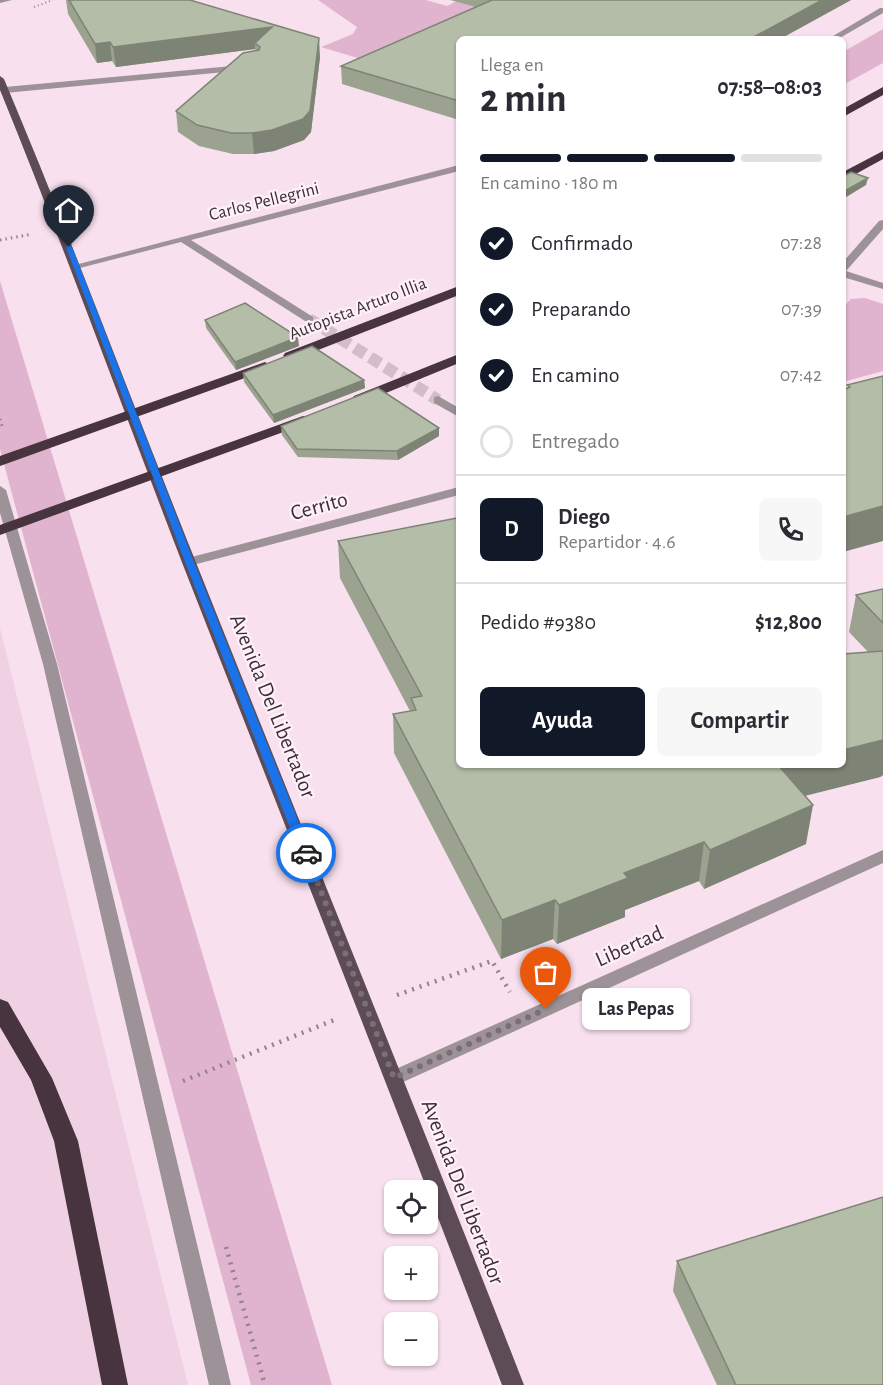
<!DOCTYPE html>
<html lang="es">
<meta charset="utf-8">
<style>
:root{--surface:#fff;--page:#f7f7f7;--text:#2b2b33;--muted:#7c7c81;--line:#e1e1e2;--accent:#111827}
body{margin:0;font-family:"Alegreya Sans",sans-serif;background:var(--page);color:var(--text);height:100vh;display:flex;flex-direction:column;font-size:22px;white-space:nowrap}
*{box-sizing:border-box;margin:0}
p{font-size:20px;color:var(--muted)}
.icon{flex:none;width:33px;height:33px;fill:none;stroke:currentColor;stroke-width:2;stroke-linecap:round;stroke-linejoin:round}
.map{position:relative;flex:1;overflow:hidden}
.drawer{position:absolute;left:456px;top:36px;width:390px;height:732px;display:flex;flex-direction:column;background:var(--surface);border-radius:9px;box-shadow:0 2px 4px #0004}
.drawer>*{flex:none}
.controls{position:absolute;left:384px;top:1180px;display:grid;gap:12px}
.controls a{display:grid;place-items:center;width:54px;height:54px;border-radius:9px;background:var(--surface);box-shadow:0 2px 4px #0004;font-size:30px}
.pin{position:absolute;display:grid;place-items:center;width:51px;height:51px;color:#fff;margin:-62px -26px;border-radius:50% 50% 50% 0;rotate:-45deg;box-shadow:0 0 6px #0007}
.pin .icon{rotate:45deg}
.courier{position:absolute;display:grid;place-items:center;width:60px;height:60px;margin:-30px;border:4px solid #1a73e8;border-radius:50%;background:#fff;color:#222;box-shadow:0 2px 8px #0007}
.bubble{position:absolute;height:42px;border-radius:9px;background:var(--surface);box-shadow:0 2px 4px #0004;font-size:20px;font-weight:700;line-height:42px;text-align:center}
.overview em{font-style:normal;font-weight:700}
.overview div{display:flex;flex-direction:column-reverse}
.overview{display:flex;align-items:center;justify-content:space-between;height:102px;padding:0 24px}
h1{font-size:39px;font-weight:700;line-height:45px}
.bar{display:grid;grid-template-columns:repeat(4,1fr);gap:9px 6px;align-content:center;height:72px;padding:0 24px}
.bar i{height:8px;border-radius:4px;background:var(--line)}
.bar .active{background:var(--accent)}
.bar p{grid-column:span 4}
.line{display:flex;align-items:center;gap:15px;padding:0 24px;border-top:2px solid var(--line)}
.line div{flex:1}
.round{display:grid;place-items:center;flex:none;width:63px;height:63px;border-radius:9px;background:var(--page)}
ol{padding:0 24px;list-style:none}
li{display:flex;align-items:center;gap:18px;height:66px}
li p{margin-inline-start:auto}
li .icon{padding:6px;border-radius:50%;background:var(--accent);color:#fff;stroke-width:4}
li:last-child{color:var(--muted)}
li i{width:33px;height:33px;border:3px solid var(--line);border-radius:50%}
.action{display:flex;gap:12px;margin-top:auto;padding:12px 24px}
.action a{flex:1;height:69px;border-radius:9px;background:var(--accent);color:#fff;font-size:24px;font-weight:700;line-height:69px;text-align:center}
.action a+a{background:var(--page);color:var(--text)}
.map>svg:first-child{display:block}
.built{fill:#f0d1e3}
.green{fill:#e0b3ce}
.lines{fill:none;stroke-linecap:round;stroke-linejoin:round}
.minor-tunnel{stroke:#d2bdc9;stroke-width:12;stroke-dasharray:12 6;stroke-linecap:butt}
.path-far2{stroke:#93838c;stroke-width:2;stroke-dasharray:1 3;stroke-linecap:butt}
.path-far1{stroke:#93838c;stroke-width:3;stroke-dasharray:1.5 4;stroke-linecap:butt}
.path{stroke:#93838c;stroke-width:4.5;stroke-dasharray:2 6;stroke-linecap:butt}
.minor{fill:#9c9297;fill-rule:evenodd}
.major{fill:#5d4c56;fill-rule:evenodd}
.highway{fill:#47343f;fill-rule:evenodd}
.wall{fill:#9ba390}
.shaded-wall{fill:#7e8475}
.building{fill:#b4bda7;stroke:#7e8475;stroke-width:1.5}
.route{fill:#1a73e8}
.done{stroke:#7c6e76;stroke-width:6;stroke-dasharray:0 10.8}
.labels{text-anchor:middle;dominant-baseline:central;stroke-width:4.5;stroke-linejoin:round;paint-order:stroke}
.far-street-label{font-size:18px;fill:#3a3036;stroke:#fff0f9}
.street-label{font-size:22px;fill:#3a3036;stroke:#fff0f9}
</style>
<div class="map">
<svg width="883" height="1385" viewBox="0 0 883 1385">
<rect width="100%" height="100%" fill="#f8e0ee"/>
<!-- built -->
<polygon class="built" points="0,628 188,1385 0,1385"/>
<!-- green -->
<g class="green">
<polygon points="318,0 426,0 447,6 459,0 550,0 445,31 381,65 321,47 353,34 357,27"/>
<polygon points="883,29 883,63 843,85 843,52"/>
<polygon points="0,281 332,1385 251,1385 0,449"/>
<polygon points="865,298 883,304 883,371 843,382 843,307 851,299"/>
</g>
<g class="lines">
<!-- minor-tunnel -->
<polyline class="minor-tunnel" points="309,319 438,400"/>
<!-- path-far2 -->
<polyline class="path-far2" points="34,7 53,0"/>
<!-- path-far1 -->
<g class="path-far1">
<polyline points="0,240 32,234"/>
<polyline points="0,419 3,429"/>
</g>
<!-- path -->
<g class="path">
<polyline points="397,995 492,961 510,992"/>
<polyline points="183,1081 334,1020"/>
<polyline points="226,1247 265,1385"/>
</g>
<!-- minor -->
<g class="minor">
<polygon points="0,0 12,0 0,3"/>
<polygon points="880,8 883,8 883,13 838,39 828,39"/>
<polygon points="243,65 247,68 246,70 5,93 1,90 5,87"/>
<polygon points="459,165 459,171 191,240 313,317 313,321 305,321 181,242 76,269 71,266"/>
<polygon points="883,220 883,229 846,271 883,283 883,289 843,277 843,262 879,221"/>
<polygon points="438,396 459,408 459,417 434,403 434,397"/>
<polygon points="0,486 6,490 57,664 231,1385 209,1385 43,664 0,513"/>
<polygon points="459,487 459,495 189,566 182,562 184,559"/>
<polygon points="883,850 883,863 401,1083 394,1086 387,1083 385,1078 387,1073"/>
</g>
<!-- major -->
<path class="major" d="M0 76 4 79C72 240 132 403 197 565 306 838 417 1111 524 1385H502C398 1111 290 838 183 565 122 407 64 247 0 90Z"/>
<!-- highway -->
<g class="highway">
<polygon points="883,87 883,95 843,117 843,109"/>
<polygon points="883,151 883,159 843,181 843,172"/>
<polygon points="459,286 459,295 295,359 290,360 283,356 285,353"/>
<polygon points="459,354 459,363 364,402 354,402 352,399 354,396"/>
<polygon points="265,362 272,366 270,369 0,466 0,456"/>
<polygon points="303,416 308,417 310,420 308,423 0,535 0,525"/>
<polygon points="0,999 8,1002 52,1078 78,1141 128,1385 102,1385 54,1141 31,1080 0,1027"/>
</g>
</g>
<!-- wall -->
<g class="wall">
<polygon points="66,0 190,0 320,57 311,132 304,140 274,151 254,154 233,154 199,146 178,132 176,111 255,51 255,49 116,67 112,61 97,63 68,14"/>
<polygon points="450,0 851,0 780,39 459,39 459,120 342,84 341,66 476,7"/>
<polygon points="205,320 299,346 236,370 206,328"/>
<polygon points="243,373 364,380 365,388 274,423 244,382"/>
<polygon points="281,426 439,428 439,436 398,460 298,457 282,435"/>
<polygon points="338,541 459,765 843,765 868,652 849,632 856,595 883,589 883,775 880,777 805,796 806,844 704,889 699,881 625,910 625,917 557,944 553,939 501,959 394,753 393,714 410,711 340,578"/>
<polygon points="677,1261 883,1385 717,1385 673,1291"/>
</g>
<!-- shaded-wall -->
<g class="shaded-wall">
<polygon points="822,0 851,0 780,39 750,39"/>
<polygon points="272,27 260,47 255,43 255,49 116,67 113,47"/>
<polygon points="319,38 320,57 311,132 304,140 274,151 254,154 252,133"/>
<polygon points="110,42 112,61 97,63 95,44"/>
<polygon points="868,178 866,185 843,199 843,192"/>
<polygon points="298,337 299,346 236,370 235,362"/>
<polygon points="364,380 365,388 274,423 273,415"/>
<polygon points="439,428 439,436 398,460 397,451"/>
<polygon points="883,506 883,541 843,552 843,517"/>
<polygon points="883,740 883,775 880,777 771,804 778,765 843,765 843,750"/>
<polygon points="813,805 806,844 704,889 710,850"/>
<polygon points="704,842 699,881 625,910 625,917 557,944 559,905 624,873"/>
<polygon points="555,900 553,939 501,959 502,920"/>
</g>
<!-- building -->
<g class="building">
<polygon points="69,0 190,0 319,38 310,111 303,119 272,130 252,133 231,133 197,125 176,111 243,53 259,50 260,47 255,43 272,27 113,47 110,42 95,44"/>
<polygon points="492,0 822,0 750,39 459,39 459,101 341,66"/>
<polygon points="851,172 868,178 843,192 843,173 844,176"/>
<polygon points="245,303 298,337 235,362 205,320"/>
<polygon points="312,346 364,380 273,415 243,373"/>
<polygon points="883,376 883,506 843,517 843,390 850,387 847,385"/>
<polygon points="378,388 439,428 397,451 297,449 281,426"/>
<polygon points="457,518 459,518 459,765 779,765 778,765 813,805 710,850 704,842 624,873 628,878 559,905 555,900 502,920 393,714 416,710 411,698 422,696 338,541"/>
<polygon points="883,589 883,623 856,595"/>
<polygon points="883,651 883,740 843,750 843,654"/>
<polygon points="883,1197 883,1385 736,1385 677,1261"/>
</g>
<!-- route -->
<polygon class="route" points="69,245 72,247 194,562 311,853 309,856 302,856 300,853 185,562 66,247"/>
<g class="lines">
<!-- done -->
<polyline class="done" points="306,853 394,1078 546,1009"/>
</g>
<g class="labels">
<!-- far-street labels -->
<g class="far-street-label">
<text transform="translate(264 202) rotate(-14)">Carlos Pellegrini</text>
<text transform="translate(358 309) rotate(-21)">Autopista Arturo Illia</text>
</g>
<!-- street labels -->
<g class="street-label">
<text transform="translate(319 506) rotate(-15)">Cerrito</text>
<text transform="translate(273 706) rotate(68)">Avenida Del Libertador</text>
<text transform="translate(629 946) rotate(-24)">Libertad</text>
<text transform="translate(463 1192) rotate(69)">Avenida Del Libertador</text>
</g>
</g>
</svg>
<div class="controls">
<a><svg class="icon" aria-label="locate" viewBox="0 0 24 24"><circle cx="12" cy="12" r="6"/><path d="M12 2v4M12 18v4M2 12h4M18 12h4"/></svg></a>
<a>+</a>
<a>−</a>
</div>
<div class="pin" style="left:546px;top:1009px;background:#ea580c"><svg class="icon" aria-label="bag" viewBox="0 0 24 24"><path d="M5 8h14l-1 12H6zM9 8a3 3 0 0 1 6 0"/></svg></div>
<div class="pin" style="left:69px;top:247px;background:#1f2937"><svg class="icon" aria-label="home" viewBox="0 0 24 24"><path d="M3 11l9-7 9 7M6 9v11h12V9"/></svg></div>
<div class="courier" style="left:306px;top:853px"><svg class="icon" aria-label="car" viewBox="0 0 24 24"><path d="M5 17H2v-5l4-1 3-4h7l3 4 3 1v5h-3M9 17h6M6 11h13"/><circle cx="7" cy="17" r="2"/><circle cx="17" cy="17" r="2"/></svg></div>
<div class="bubble" style="left:582px;top:988px;width:108px">Las Pepas</div>
<section class="drawer">
<div class="overview"><div><h1>2 min</h1><p>Llega en</p></div><em>07:58–08:03</em></div>
<div class="bar"><i class="active"></i><i class="active"></i><i class="active"></i><i></i><p>En camino · 180 m</p></div>
<ol>
<li><svg class="icon" aria-label="check" viewBox="0 0 24 24"><path d="M5 12l5 5 9-10"/></svg>Confirmado<p>07:28</p></li>
<li><svg class="icon" aria-label="check" viewBox="0 0 24 24"><path d="M5 12l5 5 9-10"/></svg>Preparando<p>07:39</p></li>
<li><svg class="icon" aria-label="check" viewBox="0 0 24 24"><path d="M5 12l5 5 9-10"/></svg>En camino<p>07:42</p></li>
<li><i></i>Entregado</li>
</ol>
<div class="line" style="height:108px"><b class="round" style="background:var(--accent);color:#fff">D</b><div><b>Diego</b><p>Repartidor · 4.6</p></div><a class="round"><svg class="icon" aria-label="phone" viewBox="0 0 24 24"><path d="M5 4h4l2 5-3 2q2 4 5 5l2-3 5 2v4C11 20 4 13 5 4z"/></svg></a></div>
<div class="line" style="height:78px"><div>Pedido #9380</div><b>$12,800</b></div>
<div class="action"><a>Ayuda</a><a>Compartir</a></div>
</section>
</div>
